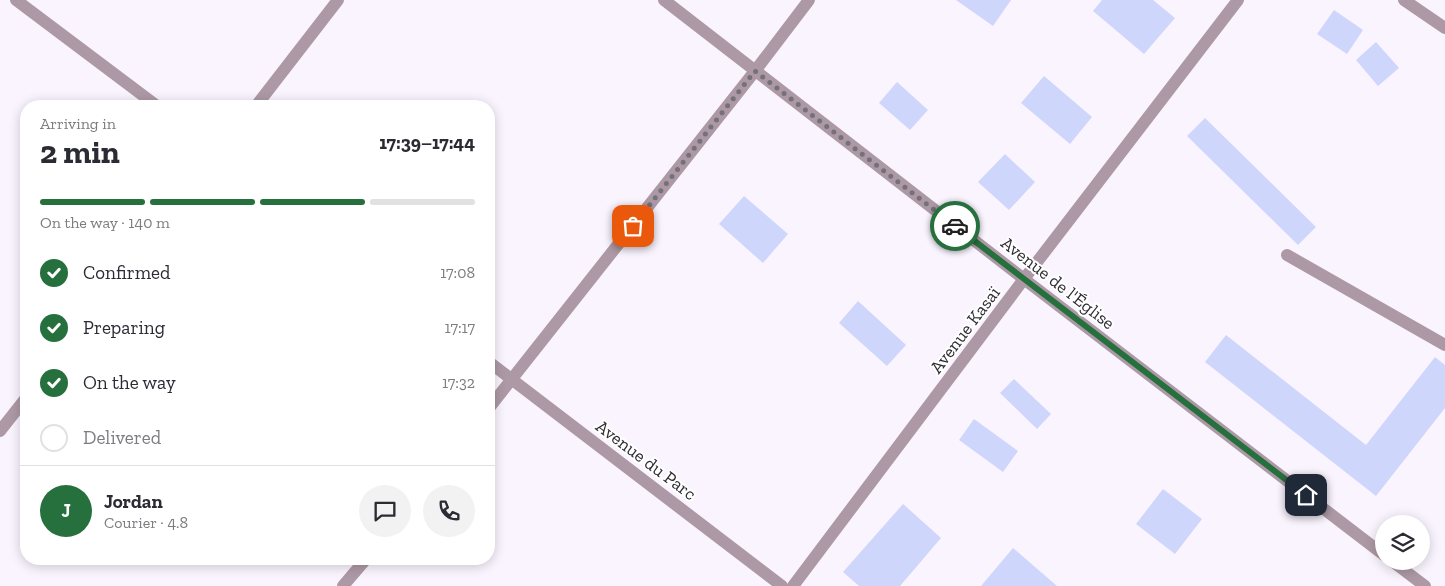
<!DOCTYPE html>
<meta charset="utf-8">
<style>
:root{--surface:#fff;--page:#f2f2f3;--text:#2b2b33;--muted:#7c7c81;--line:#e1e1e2;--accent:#26703e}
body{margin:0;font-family:"Zilla Slab",serif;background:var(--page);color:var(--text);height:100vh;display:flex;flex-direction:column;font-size:19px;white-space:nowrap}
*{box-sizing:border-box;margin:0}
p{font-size:16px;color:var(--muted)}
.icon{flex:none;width:28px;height:28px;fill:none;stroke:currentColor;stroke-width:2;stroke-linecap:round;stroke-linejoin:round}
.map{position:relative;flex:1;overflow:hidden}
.panel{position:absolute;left:20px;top:100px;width:475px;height:465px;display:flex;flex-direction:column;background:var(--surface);border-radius:20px;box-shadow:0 2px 12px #0003}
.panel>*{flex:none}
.buttons{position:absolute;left:1375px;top:515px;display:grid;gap:10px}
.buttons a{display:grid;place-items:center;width:55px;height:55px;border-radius:50%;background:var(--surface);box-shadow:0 2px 12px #0003;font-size:25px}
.pin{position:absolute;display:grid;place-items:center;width:42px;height:42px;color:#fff;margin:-21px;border-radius:10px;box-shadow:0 2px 8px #0006}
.courier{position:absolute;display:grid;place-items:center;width:50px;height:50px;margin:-25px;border:4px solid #26703e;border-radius:50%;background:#fff;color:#222;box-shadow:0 1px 6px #0007}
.headline em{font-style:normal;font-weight:700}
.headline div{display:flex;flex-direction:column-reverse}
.headline{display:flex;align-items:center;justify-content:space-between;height:85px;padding:0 20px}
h1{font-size:32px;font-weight:700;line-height:38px}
.bar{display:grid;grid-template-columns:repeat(4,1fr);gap:8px 5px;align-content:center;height:60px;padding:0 20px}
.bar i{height:6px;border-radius:4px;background:var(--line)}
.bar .selected{background:var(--accent)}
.bar p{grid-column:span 4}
.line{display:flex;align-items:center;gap:12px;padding:0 20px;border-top:1px solid var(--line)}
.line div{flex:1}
.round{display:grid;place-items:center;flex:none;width:52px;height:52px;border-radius:26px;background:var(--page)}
ol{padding:0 20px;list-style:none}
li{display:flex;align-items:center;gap:15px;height:55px}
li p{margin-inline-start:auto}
li .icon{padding:5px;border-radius:50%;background:var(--accent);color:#fff;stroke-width:4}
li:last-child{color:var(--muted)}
li i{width:28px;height:28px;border:2px solid var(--line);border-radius:50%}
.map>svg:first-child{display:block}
.building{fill:#cfd6fc}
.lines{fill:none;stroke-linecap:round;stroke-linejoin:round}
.minor{stroke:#ad99a5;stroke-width:12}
.done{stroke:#757179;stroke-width:5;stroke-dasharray:0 9}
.route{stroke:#26703e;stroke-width:6}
.labels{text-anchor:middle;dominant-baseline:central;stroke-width:4;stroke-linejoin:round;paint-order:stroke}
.street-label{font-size:18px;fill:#2e2b31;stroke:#fff}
</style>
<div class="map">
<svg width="1445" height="586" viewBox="0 0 1445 586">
<rect width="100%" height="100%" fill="#faf4ff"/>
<!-- building -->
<g class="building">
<polygon points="956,0 1011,0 993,26"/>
<polygon points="1102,0 1153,0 1175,18 1144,54 1093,11"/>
<polygon points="1334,10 1363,30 1347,54 1317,34"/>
<polygon points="1376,42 1399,68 1378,86 1356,60"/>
<polygon points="1044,76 1092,117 1070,144 1021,103"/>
<polygon points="897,82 928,110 910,130 879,103"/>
<polygon points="1205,118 1316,227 1298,245 1187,136"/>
<polygon points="1005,154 1035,182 1009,210 978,182"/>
<polygon points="744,196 788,234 763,263 719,224"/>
<polygon points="858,301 906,345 887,366 839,323"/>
<polygon points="1226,335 1366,445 1435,357 1445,365 1445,408 1376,496 1205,362"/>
<polygon points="1014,379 1051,414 1037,429 1000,393"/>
<polygon points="974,419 1018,451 1003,472 959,440"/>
<polygon points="1163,489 1202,519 1175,554 1136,524"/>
<polygon points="903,504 941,538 900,586 859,586 843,572"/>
<polygon points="1013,548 1057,586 981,586"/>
</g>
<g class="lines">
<!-- minor -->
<g class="minor">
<polyline points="16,0 157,106"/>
<polyline points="664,0 1024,279 1384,555"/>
<polyline points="1404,0 1445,28"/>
<polyline points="256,106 338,0"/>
<polyline points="1287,255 1445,345"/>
<polyline points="489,362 782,586"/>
<polyline points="489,408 755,71 809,0"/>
<polyline points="0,431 26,398"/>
<polyline points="1392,561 1425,586"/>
<polyline points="343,586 366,559"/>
<polyline points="793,586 1024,279 1238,0"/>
</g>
</g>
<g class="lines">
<!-- done -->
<polyline class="done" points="633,226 755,71 955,226"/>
<!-- route -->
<polyline class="route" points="955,226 1306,495"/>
</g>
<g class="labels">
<!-- street labels -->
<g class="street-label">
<text transform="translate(1058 283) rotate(38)">Avenue de l'Église</text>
<text transform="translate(965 330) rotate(-53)">Avenue Kasaï</text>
<text transform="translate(646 460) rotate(37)">Avenue du Parc</text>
</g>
</g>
</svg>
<div class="buttons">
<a><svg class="icon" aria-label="layers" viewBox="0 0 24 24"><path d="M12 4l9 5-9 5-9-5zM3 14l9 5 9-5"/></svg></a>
</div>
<div class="pin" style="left:633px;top:226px;background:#ea580c"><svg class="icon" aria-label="bag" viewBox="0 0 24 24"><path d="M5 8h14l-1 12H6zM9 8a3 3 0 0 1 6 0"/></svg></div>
<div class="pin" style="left:1306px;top:495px;background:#1f2937"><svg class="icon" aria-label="home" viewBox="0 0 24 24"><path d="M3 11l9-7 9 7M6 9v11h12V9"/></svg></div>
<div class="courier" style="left:955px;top:226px"><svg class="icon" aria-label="car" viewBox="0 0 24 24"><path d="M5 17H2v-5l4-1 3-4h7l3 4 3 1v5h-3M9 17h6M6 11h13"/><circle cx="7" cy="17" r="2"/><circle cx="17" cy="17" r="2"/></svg></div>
<section class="panel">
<div class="headline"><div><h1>2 min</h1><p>Arriving in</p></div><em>17:39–17:44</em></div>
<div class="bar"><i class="selected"></i><i class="selected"></i><i class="selected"></i><i></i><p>On the way · 140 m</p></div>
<ol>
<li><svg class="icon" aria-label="check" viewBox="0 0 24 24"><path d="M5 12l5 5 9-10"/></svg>Confirmed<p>17:08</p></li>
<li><svg class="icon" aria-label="check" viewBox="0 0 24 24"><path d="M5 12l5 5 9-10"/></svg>Preparing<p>17:17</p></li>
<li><svg class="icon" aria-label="check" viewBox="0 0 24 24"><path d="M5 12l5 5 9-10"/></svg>On the way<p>17:32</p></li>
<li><i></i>Delivered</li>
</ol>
<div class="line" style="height:90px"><b class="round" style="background:var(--accent);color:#fff">J</b><div><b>Jordan</b><p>Courier · 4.8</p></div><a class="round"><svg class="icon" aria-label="chat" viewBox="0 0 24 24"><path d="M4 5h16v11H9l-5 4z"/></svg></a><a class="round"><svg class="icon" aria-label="phone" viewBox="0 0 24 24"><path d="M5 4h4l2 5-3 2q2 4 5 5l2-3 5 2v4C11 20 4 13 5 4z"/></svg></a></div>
</section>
</div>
